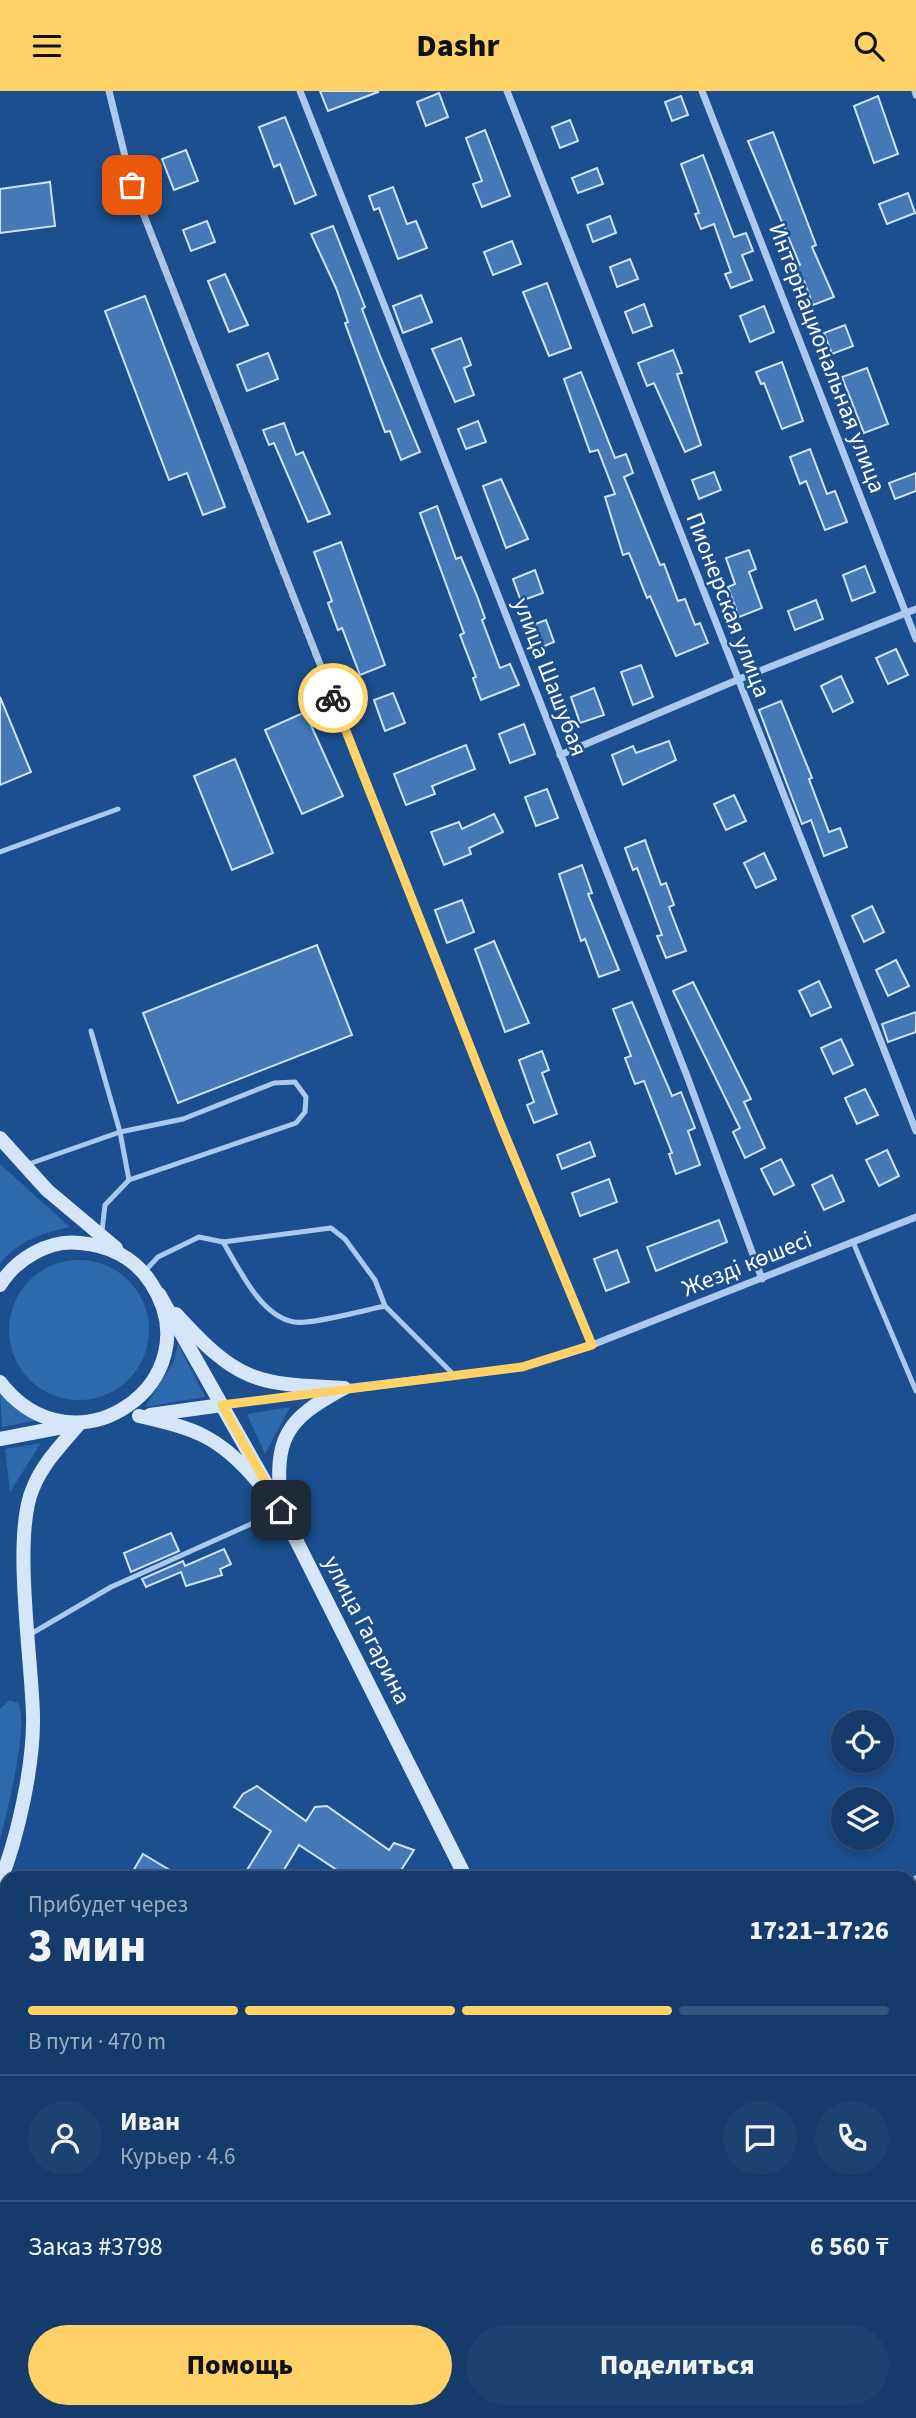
<!DOCTYPE html>
<html lang="ru">
<meta charset="utf-8">
<style>
:root{--surface:#143b6b;--page:#1d4271;--text:#f1f3f6;--muted:#9dadc1;--line:#33557e;--accent:#ffd166}
body{margin:0;font-family:"Source Sans 3",sans-serif;background:var(--page);color:var(--text);height:100vh;display:flex;flex-direction:column;font-size:26px;white-space:nowrap}
*{box-sizing:border-box;margin:0}
p{font-size:23px;color:var(--muted)}
.icon{flex:none;width:38px;height:38px;fill:none;stroke:currentColor;stroke-width:2;stroke-linecap:round;stroke-linejoin:round}
.map{position:relative;flex:1;overflow:hidden}
.sheet{position:absolute;left:0px;top:1780px;width:917px;height:548px;display:flex;flex-direction:column;background:var(--surface);border-radius:21px 21px 0 0;box-shadow:0 4px 10px #0003,0 0 0 2px var(--line)}
.sheet>*{flex:none}
.fabs{position:absolute;left:831px;top:1619px;display:grid;gap:14px}
.fabs a{display:grid;place-items:center;width:63px;height:63px;border-radius:50%;background:var(--surface);box-shadow:0 4px 10px #0003,0 0 0 2px var(--line);font-size:35px}
.pin{position:absolute;display:grid;place-items:center;width:60px;height:60px;color:#fff;margin:-30px;border-radius:14px;box-shadow:0 4px 10px #0006}
.courier{position:absolute;display:grid;place-items:center;width:70px;height:70px;margin:-35px;border:5px solid #ffd166;border-radius:50%;background:#fff;color:#222;box-shadow:0 2px 9px #0007}
.summary em{font-style:normal;font-weight:800}
.summary div{display:flex;flex-direction:column-reverse}
.summary{display:flex;align-items:center;justify-content:space-between;height:119px;padding:0 28px}
h1{font-size:46px;font-weight:800;line-height:52px}
.bar{display:grid;grid-template-columns:repeat(4,1fr);gap:10px 7px;align-content:center;height:84px;padding:0 28px}
.bar i{height:9px;border-radius:5px;background:var(--line)}
.bar .on{background:var(--accent)}
.bar p{grid-column:span 4}
.line{display:flex;align-items:center;gap:18px;padding:0 28px;border-top:2px solid var(--line)}
.line div{flex:1}
.round{display:grid;place-items:center;flex:none;width:74px;height:74px;border-radius:37px;background:var(--page)}
.primary-button{display:flex;gap:14px;margin-top:auto;padding:14px 28px}
.primary-button a{flex:1;height:80px;border-radius:42px;background:var(--accent);color:#111;font-size:28px;font-weight:800;line-height:80px;text-align:center}
.primary-button a+a{background:var(--page);color:var(--text)}
header{display:flex;justify-content:space-between;align-items:center;height:91px;padding:0 28px;background:var(--accent);color:#111;font-size:32px;font-weight:800}
.map>svg:first-child{display:block}
.green{fill:#2e69ad}
.water{fill:#3c6290;stroke:#9cc4f0;stroke-width:2}
.building{fill:#4478b7;stroke:#cfe3fa;stroke-width:2}
.lines{fill:none;stroke-linecap:round;stroke-linejoin:round}
.service{stroke:#a9c9ee;stroke-width:5}
.minor{stroke:#a9c9ee;stroke-width:7}
.tertiary{stroke:#a9c9ee;stroke-width:12}
.secondary{stroke:#d6e6fa;stroke-width:14}
.done{stroke:#afc1d8;stroke-width:7;stroke-dasharray:0 12.6}
.route{stroke:#ffd166;stroke-width:9}
.labels{text-anchor:middle;dominant-baseline:central;stroke-width:5;stroke-linejoin:round;paint-order:stroke}
.street-label{font-size:24px;fill:#fff;stroke:#1b4f8f}
</style>
<header><svg class="icon" aria-label="menu" viewBox="0 0 24 24"><path d="M4 6h16M4 12h16M4 18h16"/></svg>Dashr<svg class="icon" aria-label="search" viewBox="0 0 24 24"><circle cx="10" cy="10" r="6"/><path d="M15 15l6 6"/></svg></header>
<div class="map">
<svg width="916" height="2327" viewBox="0 0 916 2327">
<rect width="100%" height="100%" fill="#1b4f8f"/>
<!-- green -->
<g class="green">
<path d="M0 1073 70 1136C43 1142 17 1150 0 1173Z"/>
<circle cx="79" cy="1239" r="70"/>
<polygon points="178,1253 205,1306 145,1316 173,1272"/>
<polygon points="0,1300 39,1329 2,1336"/>
<polygon points="290,1316 265,1363 247,1323"/>
<polygon points="41,1352 10,1401 5,1358"/>
<path d="M10 1609 18 1612C30 1632 6 1724 0 1750V1618Z"/>
</g>
<!-- water -->
<polygon class="water" points="916,1821 916,2327 875,2327 875,2321 910,2320 910,1823"/>
<!-- building -->
<g class="building">
<polygon points="320,0 377,0 378,1 328,20"/>
<polygon points="439,2 448,26 426,35 417,11"/>
<polygon points="681,5 688,24 672,30 665,11"/>
<polygon points="878,5 898,63 874,72 854,15"/>
<polygon points="285,26 316,104 295,113 280,73 274,76 259,36"/>
<polygon points="570,29 578,50 560,57 552,36"/>
<polygon points="485,39 510,105 482,116 473,93 482,90 466,47"/>
<polygon points="773,41 816,154 812,156 834,206 813,214 804,190 792,195 786,179 800,174 748,50"/>
<polygon points="186,59 198,90 174,99 162,68"/>
<polygon points="703,64 734,146 746,142 753,160 742,164 752,189 731,197 725,183 731,181 714,133 701,138 695,123 699,122 681,73"/>
<polygon points="597,77 603,93 578,102 572,87"/>
<polygon points="50,91 55,135 0,142 0,98"/>
<polygon points="393,96 407,133 416,130 427,157 398,168 379,117 374,119 369,105"/>
<polygon points="908,102 915,122 887,133 879,113"/>
<polygon points="610,125 616,142 593,151 587,134"/>
<polygon points="207,130 215,151 191,160 183,139"/>
<polygon points="333,135 365,216 362,218 380,265 420,361 401,369 390,340 385,341 345,232 348,231 336,197 311,143"/>
<polygon points="512,150 521,173 493,184 484,161"/>
<polygon points="630,168 638,188 617,196 610,176"/>
<polygon points="225,183 248,234 229,241 208,190"/>
<polygon points="547,192 571,257 549,265 523,201"/>
<polygon points="421,204 432,231 403,242 393,215"/>
<polygon points="145,205 225,416 203,424 187,382 169,389 105,220"/>
<polygon points="644,213 652,235 633,242 625,221"/>
<polygon points="764,215 774,241 750,251 740,225"/>
<polygon points="845,234 853,255 832,263 824,242"/>
<polygon points="461,247 471,274 464,277 474,304 455,311 432,258"/>
<polygon points="673,259 682,282 677,283 701,354 685,361 654,292 647,295 638,272"/>
<polygon points="268,262 278,288 247,300 237,274"/>
<polygon points="782,271 803,330 782,338 764,292 761,293 756,281"/>
<polygon points="867,277 888,333 864,342 842,286"/>
<polygon points="581,281 615,367 626,363 633,382 624,386 660,474 664,473 678,510 685,508 695,534 700,532 708,552 676,565 650,505 647,507 629,462 623,464 605,406 615,403 598,359 590,361 564,288"/>
<polygon points="478,330 486,351 466,358 458,338"/>
<polygon points="284,332 296,364 303,361 330,423 308,431 274,352 269,354 263,339"/>
<polygon points="810,358 827,403 835,400 847,431 825,439 806,390 800,393 790,366"/>
<polygon points="714,381 721,399 699,408 692,389"/>
<polygon points="916,382 916,400 895,408 889,392"/>
<polygon points="501,388 528,448 506,457 483,395"/>
<polygon points="437,415 456,468 461,466 477,505 485,527 482,529 500,577 510,573 519,594 481,609 473,587 476,586 460,544 464,542 420,422"/>
<polygon points="341,451 385,574 360,584 342,537 338,539 328,512 332,510 314,461"/>
<polygon points="749,459 756,478 749,481 762,517 739,526 728,496 735,493 726,467"/>
<polygon points="865,475 875,501 852,510 843,484"/>
<polygon points="535,479 543,502 521,510 513,488"/>
<polygon points="816,509 823,528 795,539 788,520"/>
<polygon points="546,529 554,551 533,560 524,537"/>
<polygon points="896,558 908,584 888,593 876,567"/>
<polygon points="641,574 653,606 633,614 621,581"/>
<polygon points="841,585 853,611 833,621 821,595"/>
<polygon points="594,597 604,624 580,632 571,606"/>
<polygon points="393,602 405,632 385,640 374,609"/>
<polygon points="0,606 31,681 0,694"/>
<polygon points="781,610 812,687 809,688 829,741 840,737 847,756 824,765 811,729 802,733 759,619"/>
<polygon points="305,621 343,705 302,723 265,639"/>
<polygon points="524,633 535,663 510,672 499,643"/>
<polygon points="669,650 676,669 623,694 612,664 633,655 636,662"/>
<polygon points="466,654 475,678 432,695 435,703 406,714 394,683"/>
<polygon points="235,668 273,762 232,779 194,685"/>
<polygon points="547,698 558,727 536,735 525,706"/>
<polygon points="734,704 746,730 726,739 714,713"/>
<polygon points="494,723 503,741 469,757 471,763 444,774 431,741 459,731 462,738"/>
<polygon points="645,749 661,794 666,792 674,814 669,816 686,860 666,867 657,845 662,844 637,777 633,779 625,757"/>
<polygon points="764,762 776,788 756,797 744,772"/>
<polygon points="582,774 592,802 588,803 619,879 599,886 585,848 581,850 559,783"/>
<polygon points="462,809 474,841 447,852 435,819"/>
<polygon points="872,815 884,841 864,851 852,825"/>
<polygon points="494,850 529,932 505,941 475,858"/>
<polygon points="317,854 352,944 178,1012 143,922"/>
<polygon points="896,869 909,895 888,905 876,879"/>
<polygon points="819,890 831,916 811,925 799,900"/>
<polygon points="693,891 751,1008 744,1011 765,1057 745,1067 733,1041 740,1037 673,900"/>
<polygon points="632,911 672,1005 681,1001 695,1037 688,1040 700,1074 676,1083 669,1063 672,1062 644,990 635,993 625,967 631,965 613,918"/>
<polygon points="916,921 916,941 888,951 882,933"/>
<polygon points="841,948 853,974 833,983 821,957"/>
<polygon points="542,960 549,979 542,982 557,1023 534,1032 527,1014 534,1011 519,969"/>
<polygon points="865,998 878,1024 857,1033 845,1007"/>
<polygon points="590,1051 595,1065 562,1078 557,1064"/>
<polygon points="887,1059 899,1085 879,1095 866,1069"/>
<polygon points="781,1068 794,1094 774,1104 761,1078"/>
<polygon points="832,1084 844,1110 824,1119 812,1094"/>
<polygon points="609,1088 617,1111 580,1125 572,1102"/>
<polygon points="719,1129 727,1151 656,1180 647,1156"/>
<polygon points="617,1159 629,1191 606,1200 594,1168"/>
<polygon points="171,1442 179,1460 131,1481 124,1462"/>
<polygon points="224,1458 231,1473 220,1478 222,1484 186,1495 181,1481 146,1496 142,1488 183,1470 185,1475"/>
<polygon points="257,1695 306,1730 315,1716 327,1715 389,1759 394,1752 414,1759 396,1787 349,1787 299,1754 279,1787 242,1787 271,1740 234,1716 243,1703"/>
<polygon points="143,1763 183,1787 129,1787"/>
</g>
<g class="lines">
<!-- service -->
<g class="service">
<polyline points="0,761 118,718"/>
<polyline points="91,940 120,1041 129,1089"/>
<polyline points="26,1074 120,1041 183,1028 274,992 295,991 306,1006 305,1021 296,1032 129,1089 105,1114 102,1140"/>
<path d="M223 1151C239 1177 260 1225 294 1231 311 1234 365 1219 385 1215"/>
<polyline points="853,1151 916,1300"/>
<polyline points="144,1181 158,1166 199,1146 223,1151 331,1137 345,1148 375,1189 385,1215 453,1283"/>
<polyline points="29,1544 111,1496 280,1420"/>
<polyline points="0,1874 7,1879"/>
<polyline points="248,2320 255,2327"/>
<polyline points="481,2320 487,2327"/>
<polyline points="575,2320 576,2327"/>
<polyline points="660,2320 663,2327"/>
<polyline points="93,2327 97,2320"/>
</g>
<!-- minor -->
<g class="minor">
<polyline points="109,0 132,94 500,1032 592,1254"/>
<polyline points="300,0 687,985 762,1188"/>
<polyline points="507,0 916,1040"/>
<polyline points="702,0 916,548"/>
<polyline points="915,0 916,4"/>
<polyline points="560,664 737,589 916,518"/>
<polyline points="344,1297 522,1276 592,1254 916,1126"/>
<polyline points="222,1314 318,1301"/>
<polyline points="910,1792 916,1788"/>
</g>
<!-- tertiary -->
<polyline class="tertiary" points="223,2327 229,2320"/>
<!-- secondary -->
<g class="secondary">
<polyline points="0,1047 47,1099 116,1157"/>
<path d="M0 1194C16 1168 49 1148 80 1152 109 1154 135 1167 151 1192 215 1290 74 1389 0 1291"/>
<polyline points="159,1203 281,1419 466,1787"/>
<path d="M176 1223C238 1291 254 1293 344 1297"/>
<polyline points="150,1324 222,1314"/>
<path d="M139 1325C196 1338 219 1345 258 1391"/>
<polyline points="0,1348 68,1335"/>
<path d="M281 1414C274 1347 285 1329 344 1297"/>
<path d="M0 1791C18 1746 34 1673 33 1625 32 1569 12 1444 33 1397 43 1372 62 1353 79 1333"/>
<polyline points="733,2320 737,2327"/>
</g>
</g>
<g class="lines">
<!-- done -->
<polyline class="done" points="132,94 333,607"/>
<!-- route -->
<polyline class="route" points="281,1419 222,1314 522,1276 592,1254 500,1032 333,607"/>
</g>
<g class="labels">
<!-- street labels -->
<g class="street-label">
<text transform="translate(827 267) rotate(69)">Интернациональная улица</text>
<text transform="translate(728 514) rotate(69)">Пионерская улица</text>
<text transform="translate(550 586) rotate(69)">улица Шашубая</text>
<text transform="translate(747 1173) rotate(-22)">Жезді көшесі</text>
<text transform="translate(367 1539) rotate(63)">улица Гагарина</text>
</g>
</g>
</svg>
<div class="fabs">
<a><svg class="icon" aria-label="locate" viewBox="0 0 24 24"><circle cx="12" cy="12" r="6"/><path d="M12 2v4M12 18v4M2 12h4M18 12h4"/></svg></a>
<a><svg class="icon" aria-label="layers" viewBox="0 0 24 24"><path d="M12 4l9 5-9 5-9-5zM3 14l9 5 9-5"/></svg></a>
</div>
<div class="pin" style="left:132px;top:94px;background:#ea580c"><svg class="icon" aria-label="bag" viewBox="0 0 24 24"><path d="M5 8h14l-1 12H6zM9 8a3 3 0 0 1 6 0"/></svg></div>
<div class="pin" style="left:281px;top:1419px;background:#1f2937"><svg class="icon" aria-label="home" viewBox="0 0 24 24"><path d="M3 11l9-7 9 7M6 9v11h12V9"/></svg></div>
<div class="courier" style="left:333px;top:607px"><svg class="icon" aria-label="bike" viewBox="0 0 24 24"><circle cx="6" cy="16" r="4"/><circle cx="18" cy="16" r="4"/><path d="M6 16l4-8h5l3 8M10 8l3 8H6M13 5h3"/></svg></div>
<section class="sheet">
<div class="summary"><div><h1>3 мин</h1><p>Прибудет через</p></div><em>17:21–17:26</em></div>
<div class="bar"><i class="on"></i><i class="on"></i><i class="on"></i><i></i><p>В пути · 470 m</p></div>
<div class="line" style="height:126px"><a class="round"><svg class="icon" aria-label="person" viewBox="0 0 24 24"><circle cx="12" cy="8" r="4"/><path d="M4 21q1-7 8-7t8 7"/></svg></a><div><b>Иван</b><p>Курьер · 4.6</p></div><a class="round"><svg class="icon" aria-label="chat" viewBox="0 0 24 24"><path d="M4 5h16v11H9l-5 4z"/></svg></a><a class="round"><svg class="icon" aria-label="phone" viewBox="0 0 24 24"><path d="M5 4h4l2 5-3 2q2 4 5 5l2-3 5 2v4C11 20 4 13 5 4z"/></svg></a></div>
<div class="line" style="height:91px"><div>Заказ #3798</div><b>6 560 ₸</b></div>
<div class="primary-button"><a>Помощь</a><a>Поделиться</a></div>
</section>
</div>
